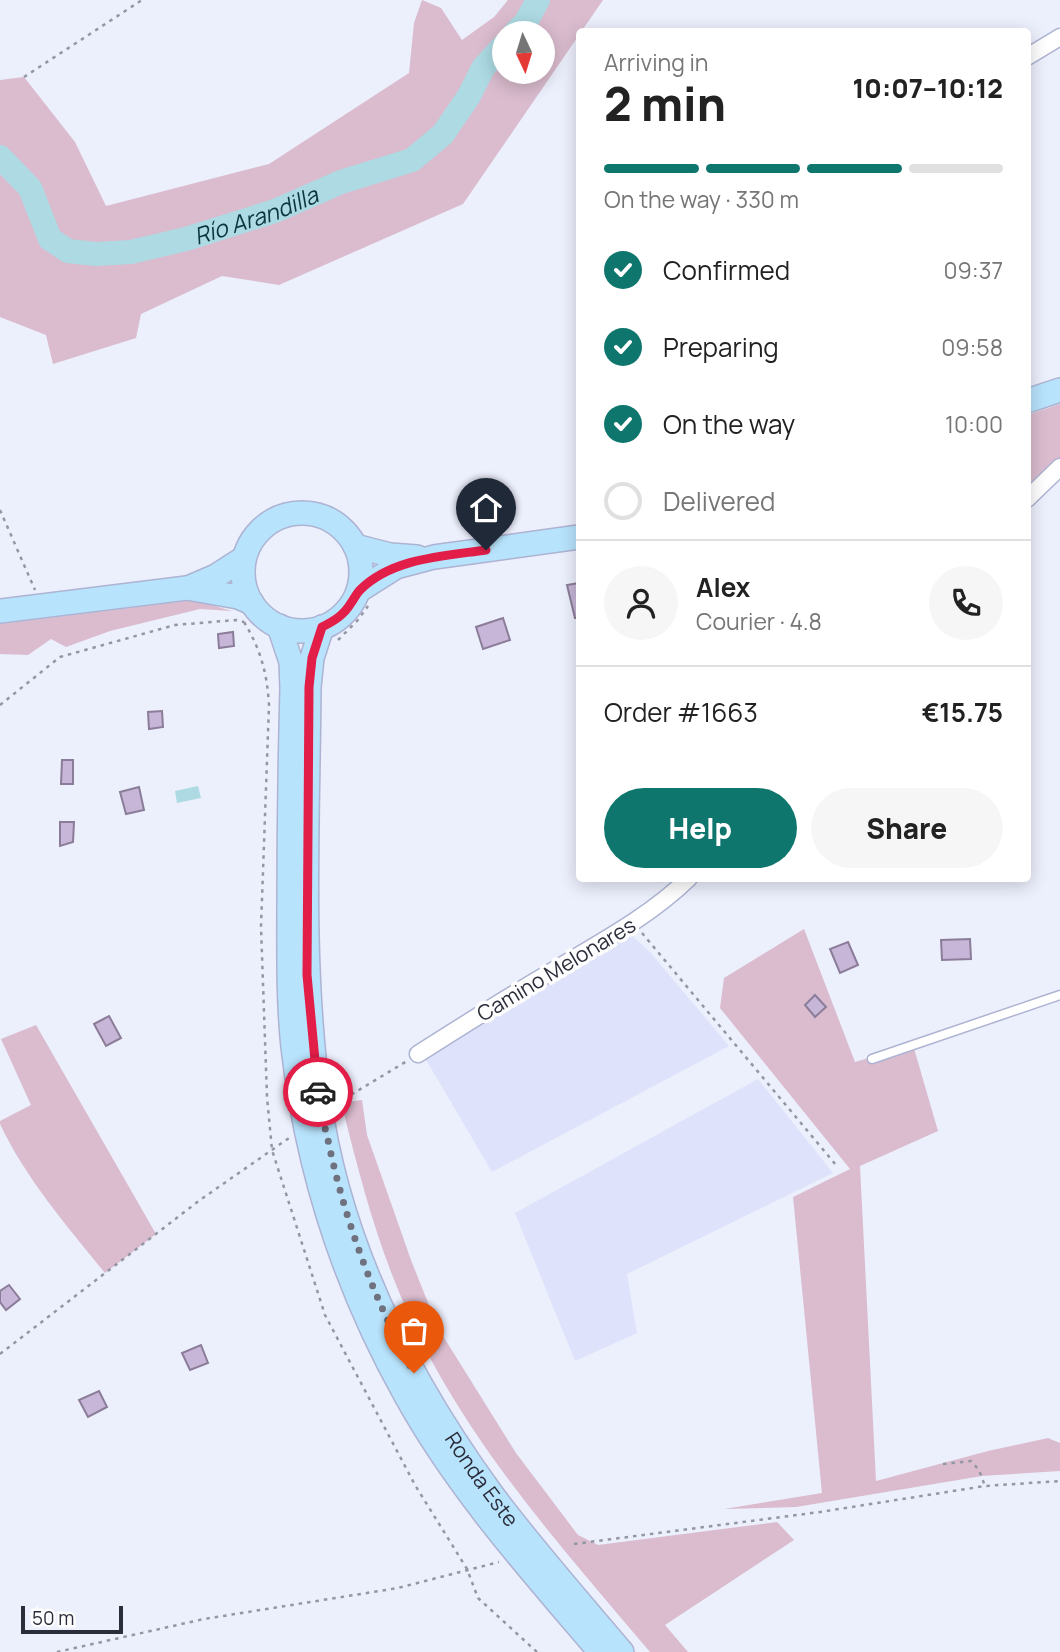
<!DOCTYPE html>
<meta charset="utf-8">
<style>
:root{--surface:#fff;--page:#f6f6f6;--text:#222;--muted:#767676;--line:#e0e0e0;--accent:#0f766e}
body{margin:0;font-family:Manrope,sans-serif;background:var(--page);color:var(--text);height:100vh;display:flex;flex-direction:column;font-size:26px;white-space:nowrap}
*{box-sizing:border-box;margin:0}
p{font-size:23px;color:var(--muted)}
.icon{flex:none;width:38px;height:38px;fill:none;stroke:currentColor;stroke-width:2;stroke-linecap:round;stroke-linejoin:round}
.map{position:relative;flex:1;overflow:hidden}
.panel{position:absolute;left:576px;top:28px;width:455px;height:854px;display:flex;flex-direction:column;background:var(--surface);border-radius:7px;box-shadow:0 4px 18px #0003}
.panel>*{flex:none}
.needle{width:46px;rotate:176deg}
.buttons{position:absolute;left:492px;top:21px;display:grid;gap:14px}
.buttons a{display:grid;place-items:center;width:63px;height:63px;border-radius:50%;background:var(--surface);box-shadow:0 4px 18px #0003;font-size:35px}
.scale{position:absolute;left:21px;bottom:18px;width:102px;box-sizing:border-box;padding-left:7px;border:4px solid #2b2d3a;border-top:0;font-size:19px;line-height:24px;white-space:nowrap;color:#2b2d3a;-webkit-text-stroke:5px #fdfdfd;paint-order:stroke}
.pin{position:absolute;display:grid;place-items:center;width:60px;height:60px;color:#fff;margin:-72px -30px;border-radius:50% 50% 50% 0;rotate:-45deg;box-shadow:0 0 7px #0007}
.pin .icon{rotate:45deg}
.courier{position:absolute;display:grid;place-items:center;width:70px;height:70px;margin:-35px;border:5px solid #e11d48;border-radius:50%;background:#fff;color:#222;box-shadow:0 2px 9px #0007}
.summary em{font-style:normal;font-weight:800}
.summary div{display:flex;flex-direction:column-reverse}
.summary{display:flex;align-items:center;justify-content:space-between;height:119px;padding:0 28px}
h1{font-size:46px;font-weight:800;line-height:52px}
.bar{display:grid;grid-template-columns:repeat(4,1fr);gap:10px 7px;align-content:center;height:84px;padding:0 28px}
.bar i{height:9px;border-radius:5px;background:var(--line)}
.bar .selected{background:var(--accent)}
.bar p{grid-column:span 4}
.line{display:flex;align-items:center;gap:18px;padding:0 28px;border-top:2px solid var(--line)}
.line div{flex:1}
.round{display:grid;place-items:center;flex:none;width:74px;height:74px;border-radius:37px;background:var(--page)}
ol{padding:0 28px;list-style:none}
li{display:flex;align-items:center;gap:21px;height:77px}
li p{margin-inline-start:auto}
li .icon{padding:7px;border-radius:50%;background:var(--accent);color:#fff;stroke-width:4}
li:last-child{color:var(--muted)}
li i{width:38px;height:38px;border:4px solid var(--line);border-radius:50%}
.button{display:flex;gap:14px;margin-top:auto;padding:14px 28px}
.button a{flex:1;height:80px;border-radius:42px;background:var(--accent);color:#fff;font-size:28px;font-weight:800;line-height:80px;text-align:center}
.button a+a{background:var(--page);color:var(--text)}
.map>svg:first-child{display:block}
.built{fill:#dee3fb}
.green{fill:#dabcce;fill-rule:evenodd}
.water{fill:#addae3}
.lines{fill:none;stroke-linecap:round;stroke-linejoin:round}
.river{stroke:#addae3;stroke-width:24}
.building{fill:#c7b6d7;stroke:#8b7d99;stroke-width:2}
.service-casing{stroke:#adb3d2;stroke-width:11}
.minor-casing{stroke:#adb3d2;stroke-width:19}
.secondary-casing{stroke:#adb3d2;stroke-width:26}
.path{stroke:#9396a3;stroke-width:2.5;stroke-dasharray:3.5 5;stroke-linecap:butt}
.service{stroke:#fff;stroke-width:8}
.minor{stroke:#fff;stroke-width:16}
.secondary{stroke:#b8e3fc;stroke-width:23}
.done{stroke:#6f717e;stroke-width:7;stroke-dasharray:0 12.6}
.route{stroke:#e11d48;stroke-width:9}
.labels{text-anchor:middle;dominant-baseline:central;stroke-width:7;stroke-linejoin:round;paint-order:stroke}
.street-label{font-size:21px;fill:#2b2d3a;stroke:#fdfdfd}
.water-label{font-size:23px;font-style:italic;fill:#09353d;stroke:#fdfdfd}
</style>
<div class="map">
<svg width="1060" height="1652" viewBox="0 0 1060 1652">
<rect width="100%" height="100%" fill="#eceffc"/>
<!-- built -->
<g class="built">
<polygon points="631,935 650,952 729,1046 492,1172 425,1058"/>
<polygon points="758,1079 833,1173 627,1274 637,1333 575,1361 515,1213"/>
</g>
<!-- green -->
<g class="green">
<path d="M422 0 441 8 462 40 494 17 508 0H603L463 204 279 285 222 276 141 314 136 338 53 364 46 335 0 317V80L24 77 75 142 106 206 269 164 409 73 414 23ZM504 33H542V72H504Z"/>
<polygon points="1060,404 1060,462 1027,494 1027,415"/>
<polygon points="194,600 232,611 200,609 110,631 66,647 51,639 28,655 0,654 0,624"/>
<polygon points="804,929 855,1062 913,1045 938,1131 860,1166 876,1481 988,1451 1048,1438 1060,1443 1060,1471 982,1476 796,1507 724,1509 822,1493 793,1197 850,1169 720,1008 724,978"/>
<path d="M36 1025 156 1234 105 1273C67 1226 26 1179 0 1124V1121L31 1105 1 1039Z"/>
<path d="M362 1100 367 1135 411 1260 438 1328 516 1453 578 1535 598 1545 777 1522 794 1540 665 1625 688 1652H650C556 1541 455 1429 399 1292 374 1232 359 1173 343 1110L348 1102Z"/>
</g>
<!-- water -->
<polygon class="water" points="198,786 201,798 177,803 175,791"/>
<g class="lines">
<!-- river -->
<g class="river">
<polyline points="515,33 526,22 538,0"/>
<path id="s1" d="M0 157 30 188 50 239 68 251 96 254 131 252 186 239 275 211 341 182 412 160 443 134 469 96 483 68 504 45"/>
</g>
</g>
<!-- building -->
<g class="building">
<polygon points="579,583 579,618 575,618 567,585"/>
<polygon points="503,618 510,640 483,649 476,627"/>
<polygon points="233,632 234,646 219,648 218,634"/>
<polygon points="162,711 163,727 149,729 148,712"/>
<polygon points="62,760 73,760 73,784 61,784"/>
<polygon points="139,787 144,810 126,814 120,792"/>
<polygon points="60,822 74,822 73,842 60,846"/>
<polygon points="970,939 971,959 942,960 941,940"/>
<polygon points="848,942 858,965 840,973 830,949"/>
<polygon points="815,995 826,1007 815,1017 805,1005"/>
<polygon points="109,1016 121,1038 106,1046 94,1024"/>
<polygon points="9,1285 20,1299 6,1310 0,1302 0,1291"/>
<polygon points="201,1345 208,1363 190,1370 182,1353"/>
<polygon points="99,1391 107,1407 88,1417 79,1400"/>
</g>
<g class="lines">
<defs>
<polyline id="service" points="872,1059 1060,995"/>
<g id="minor">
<polyline points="1027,57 1060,37"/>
<polyline points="1027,499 1060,467"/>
<path d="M418 1054C462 1026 506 998 551 972 599 943 649 917 689 878"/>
</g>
<g id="secondary">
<polyline points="1027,401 1060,390"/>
<circle cx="302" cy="572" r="59"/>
<polyline points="355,546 390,555 417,557"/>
<polyline points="188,588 216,576 244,558"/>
<polyline points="358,591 396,567 434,557 579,537"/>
<polyline points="0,611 187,588 238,597 252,603"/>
<path d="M279 626 291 662 292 689C290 761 289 833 289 905 289 952 288 1000 293 1047 307 1170 346 1289 406 1396 458 1490 531 1571 600 1652"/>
<path id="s2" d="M322 627 312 658 309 687C308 824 300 963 319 1099 339 1243 406 1376 491 1493 532 1548 578 1600 622 1652"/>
</g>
</defs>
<!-- service casing -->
<use href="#service" class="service-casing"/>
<!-- minor casing -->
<use href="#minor" class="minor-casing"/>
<!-- secondary casing -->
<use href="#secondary" class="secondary-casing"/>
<!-- path -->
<g class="path">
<polyline points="24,77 142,0"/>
<polyline points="0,510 35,590"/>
<path d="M244 622C261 650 267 673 269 705L261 927 267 1097 272 1150 325 1315 415 1485 467 1569 478 1598 537 1652"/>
<polyline points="338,640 357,621 368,606"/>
<polyline points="0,705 60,657 175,625 236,620 244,622"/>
<polyline points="642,933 836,1165"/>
<polyline points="344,1099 407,1061"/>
<polyline points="0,1354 200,1200 289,1138"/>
<polyline points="943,1464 971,1461 979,1470 985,1486"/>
<polyline points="574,1544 820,1512 985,1486 1060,1481"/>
<polyline points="57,1652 204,1619 398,1588 499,1562"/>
</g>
<!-- service -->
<use href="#service" class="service"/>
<!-- minor -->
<use href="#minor" class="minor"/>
<!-- secondary -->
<use href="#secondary" class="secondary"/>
</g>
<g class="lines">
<!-- done -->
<path class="done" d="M318 1092C320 1109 324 1124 328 1140 345 1222 374 1299 414 1373"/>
<!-- route -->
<path class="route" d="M318 1092 307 975 309 687 312 658 322 627C334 621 344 615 351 603 354 599 356 594 360 590 392 558 444 556 486 550"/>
</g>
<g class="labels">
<!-- street labels -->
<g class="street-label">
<text transform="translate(556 969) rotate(-31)">Camino Melonares</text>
<text stroke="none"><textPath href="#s2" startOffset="892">Ronda Este</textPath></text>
</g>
<!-- water labels -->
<g class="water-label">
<text stroke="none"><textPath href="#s1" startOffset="313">Río Arandilla</textPath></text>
</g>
</g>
</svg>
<div class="buttons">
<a><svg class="needle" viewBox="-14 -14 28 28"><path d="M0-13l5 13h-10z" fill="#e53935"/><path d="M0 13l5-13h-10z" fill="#767676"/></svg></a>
</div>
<div class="scale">50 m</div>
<div class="pin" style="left:414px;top:1373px;background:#ea580c"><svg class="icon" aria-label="bag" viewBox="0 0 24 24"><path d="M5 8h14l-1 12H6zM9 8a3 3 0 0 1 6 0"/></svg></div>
<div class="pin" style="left:486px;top:550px;background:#1f2937"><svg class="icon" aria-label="home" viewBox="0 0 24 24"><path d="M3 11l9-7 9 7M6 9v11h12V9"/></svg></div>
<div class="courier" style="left:318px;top:1092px"><svg class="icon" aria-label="car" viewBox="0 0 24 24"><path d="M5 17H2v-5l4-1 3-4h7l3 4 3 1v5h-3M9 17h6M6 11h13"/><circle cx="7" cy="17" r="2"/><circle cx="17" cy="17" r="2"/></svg></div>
<section class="panel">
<div class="summary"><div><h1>2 min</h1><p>Arriving in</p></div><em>10:07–10:12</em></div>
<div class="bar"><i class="selected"></i><i class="selected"></i><i class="selected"></i><i></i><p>On the way · 330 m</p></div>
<ol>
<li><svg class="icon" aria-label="check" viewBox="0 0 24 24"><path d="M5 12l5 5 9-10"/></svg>Confirmed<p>09:37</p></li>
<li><svg class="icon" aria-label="check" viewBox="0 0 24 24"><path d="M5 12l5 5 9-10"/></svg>Preparing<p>09:58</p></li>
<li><svg class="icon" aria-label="check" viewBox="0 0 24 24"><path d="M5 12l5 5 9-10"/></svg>On the way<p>10:00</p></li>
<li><i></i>Delivered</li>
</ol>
<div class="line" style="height:126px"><a class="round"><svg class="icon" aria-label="person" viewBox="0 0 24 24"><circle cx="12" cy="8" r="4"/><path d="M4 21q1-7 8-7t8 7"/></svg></a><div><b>Alex</b><p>Courier · 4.8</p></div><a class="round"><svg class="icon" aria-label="phone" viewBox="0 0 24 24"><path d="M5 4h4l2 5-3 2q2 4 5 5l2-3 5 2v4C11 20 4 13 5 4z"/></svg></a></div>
<div class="line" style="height:91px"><div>Order #1663</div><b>€15.75</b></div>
<div class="button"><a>Help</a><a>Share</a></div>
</section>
</div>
